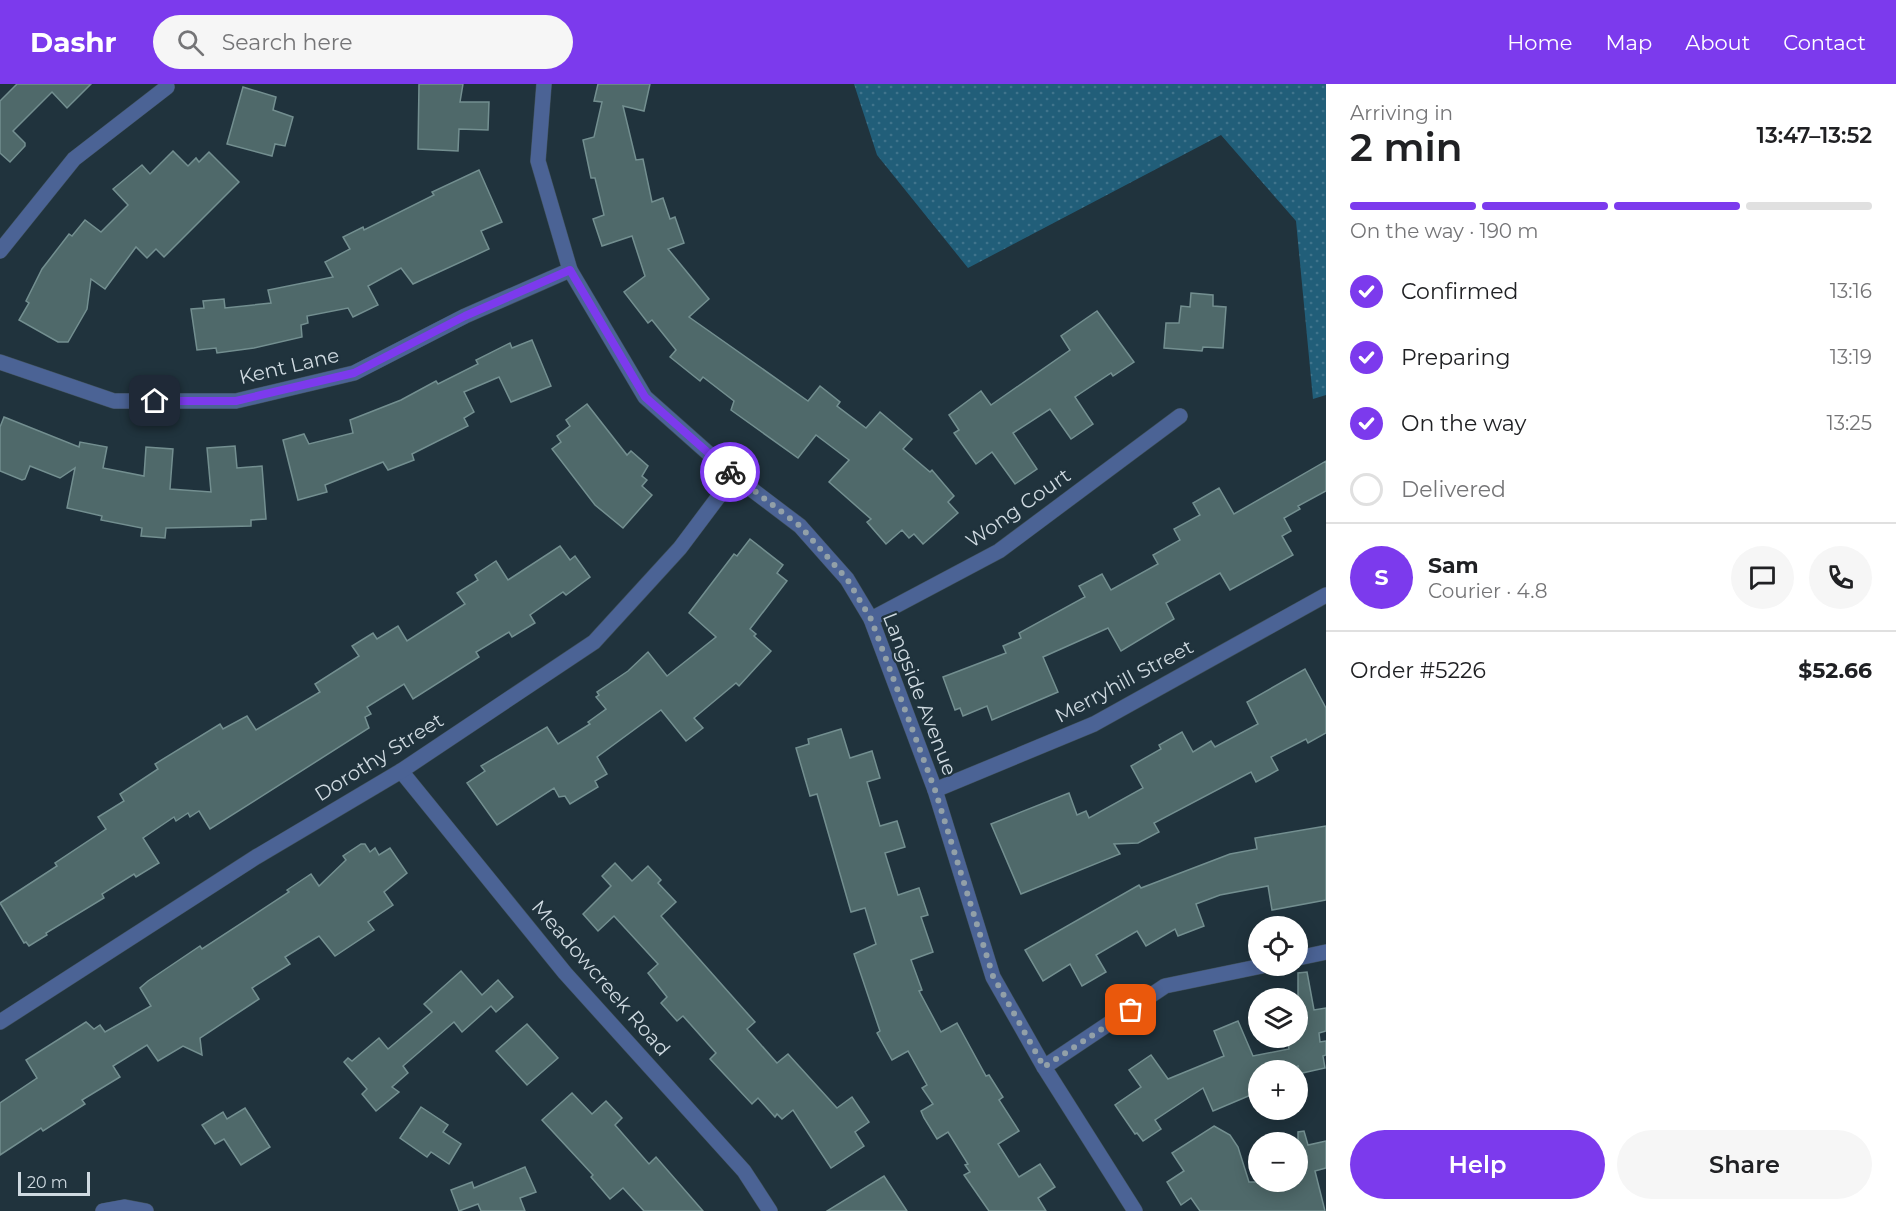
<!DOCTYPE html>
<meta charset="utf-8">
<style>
:root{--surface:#fff;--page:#f6f6f6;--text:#202124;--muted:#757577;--line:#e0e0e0;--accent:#7c3aed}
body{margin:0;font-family:Montserrat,sans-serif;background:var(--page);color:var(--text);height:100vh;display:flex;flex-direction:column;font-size:22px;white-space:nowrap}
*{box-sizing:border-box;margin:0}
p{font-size:20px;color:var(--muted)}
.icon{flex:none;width:33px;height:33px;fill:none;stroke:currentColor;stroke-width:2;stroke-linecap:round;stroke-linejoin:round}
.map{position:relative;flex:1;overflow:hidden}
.panel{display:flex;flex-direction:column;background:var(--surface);width:570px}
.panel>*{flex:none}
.buttons{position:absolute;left:1248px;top:832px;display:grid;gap:12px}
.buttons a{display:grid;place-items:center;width:60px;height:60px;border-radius:50%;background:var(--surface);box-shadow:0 3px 15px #0003;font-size:30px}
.scale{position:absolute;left:18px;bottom:15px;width:72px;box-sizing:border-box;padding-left:6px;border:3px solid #cfdae1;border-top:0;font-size:16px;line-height:21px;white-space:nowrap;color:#cfdae1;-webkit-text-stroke:4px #20333d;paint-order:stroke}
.pin{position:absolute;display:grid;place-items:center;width:51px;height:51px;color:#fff;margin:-26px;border-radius:12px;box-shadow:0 3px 9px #0006}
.courier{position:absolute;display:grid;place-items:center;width:60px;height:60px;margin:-30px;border:4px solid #7c3aed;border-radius:50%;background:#fff;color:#222;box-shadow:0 2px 8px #0007}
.overview em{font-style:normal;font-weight:600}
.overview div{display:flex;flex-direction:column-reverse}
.overview{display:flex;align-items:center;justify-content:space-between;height:102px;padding:0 24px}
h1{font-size:39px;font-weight:600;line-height:45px}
.bar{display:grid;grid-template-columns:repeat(4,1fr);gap:9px 6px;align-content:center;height:72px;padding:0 24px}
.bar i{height:8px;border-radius:4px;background:var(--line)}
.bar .selected{background:var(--accent)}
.bar p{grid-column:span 4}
.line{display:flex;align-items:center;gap:15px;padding:0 24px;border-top:2px solid var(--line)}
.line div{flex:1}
.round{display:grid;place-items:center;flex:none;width:63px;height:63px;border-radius:32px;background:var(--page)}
ol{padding:0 24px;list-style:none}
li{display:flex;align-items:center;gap:18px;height:66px}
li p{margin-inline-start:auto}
li .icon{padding:6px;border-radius:50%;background:var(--accent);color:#fff;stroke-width:4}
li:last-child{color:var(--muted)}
li i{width:33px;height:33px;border:3px solid var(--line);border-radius:50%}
.primary-button{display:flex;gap:12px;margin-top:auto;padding:12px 24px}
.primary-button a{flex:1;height:69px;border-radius:36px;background:var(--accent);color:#fff;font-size:24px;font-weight:600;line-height:69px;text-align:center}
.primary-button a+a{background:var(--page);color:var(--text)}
header{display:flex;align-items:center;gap:36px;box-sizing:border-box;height:84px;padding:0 30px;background:var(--accent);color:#fff}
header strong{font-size:28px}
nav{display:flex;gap:33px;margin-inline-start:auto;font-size:21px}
.search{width:420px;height:54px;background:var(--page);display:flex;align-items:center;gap:15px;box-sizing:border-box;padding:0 21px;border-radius:33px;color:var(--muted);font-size:22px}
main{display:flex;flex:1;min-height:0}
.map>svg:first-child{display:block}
.grass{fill:url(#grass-dots)}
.building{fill:#4f696a;stroke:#738f90;stroke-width:1.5}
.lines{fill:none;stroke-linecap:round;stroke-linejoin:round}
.minor-casing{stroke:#40515b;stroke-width:16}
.minor{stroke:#4b6395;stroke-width:15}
.done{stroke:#92a0a8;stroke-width:6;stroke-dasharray:0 10.8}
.route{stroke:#7c3aed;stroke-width:8}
.labels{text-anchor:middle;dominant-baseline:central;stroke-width:4.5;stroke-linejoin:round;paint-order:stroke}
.street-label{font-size:20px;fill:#cfdae1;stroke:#20333d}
</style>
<header>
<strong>Dashr</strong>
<div class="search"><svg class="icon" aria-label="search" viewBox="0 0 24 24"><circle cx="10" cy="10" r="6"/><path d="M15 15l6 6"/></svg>Search here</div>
<nav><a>Home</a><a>Map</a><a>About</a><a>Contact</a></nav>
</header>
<main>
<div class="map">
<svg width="1326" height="1127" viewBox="0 0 1326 1127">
<defs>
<pattern id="grass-dots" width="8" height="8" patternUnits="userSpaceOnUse" patternTransform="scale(1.5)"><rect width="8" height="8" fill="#215e79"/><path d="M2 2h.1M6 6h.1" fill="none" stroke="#40748c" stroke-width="1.8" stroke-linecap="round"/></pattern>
</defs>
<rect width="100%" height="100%" fill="#20333d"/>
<!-- grass -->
<polygon class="grass" points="854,0 1326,0 1326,311 1313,315 1296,137 1221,51 968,184 877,71"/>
<!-- building -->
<g class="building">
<polygon points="17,0 91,0 67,24 52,8 13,47 25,59 25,62 10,78 0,69 0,17"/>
<polygon points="419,0 463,0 460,18 489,18 488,46 459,45 458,67 418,65"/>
<polygon points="598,0 650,0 644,27 623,22 636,76 643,75 652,118 663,114 670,135 675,133 684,159 668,165 709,215 689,233 808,317 820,302 840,318 837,322 866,344 880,328 912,355 903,365 930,388 932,386 954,412 948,418 958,429 923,460 914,450 909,454 902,446 886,460 867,438 871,435 829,398 849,376 816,351 798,374 731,326 734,317 703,293 700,297 670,273 676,266 652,236 648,239 624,208 645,192 632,152 602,162 593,135 604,131 595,94 591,94 583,56 594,53 602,18 594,17"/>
<polygon points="243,3 276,13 273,26 293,33 285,62 275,60 272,72 227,60"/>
<polygon points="173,67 188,82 196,74 199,78 209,68 239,98 164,173 156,165 147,174 136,163 105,205 91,195 87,225 68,258 58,258 19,236 29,219 26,217 42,185 69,150 72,152 85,136 101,148 128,121 113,105 142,81 150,90"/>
<polygon points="479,86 502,138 481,147 489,165 413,200 401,184 368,202 378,221 353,233 348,224 307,232 308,239 301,241 302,253 254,264 217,269 216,264 197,266 191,225 204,224 203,217 224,215 225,224 271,219 268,206 333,193 325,178 350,165 343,153 363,143 364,146 434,111 432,108"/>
<polygon points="1191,209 1213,211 1213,222 1226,223 1223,264 1203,263 1202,267 1164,264 1166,239 1179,239 1181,222 1190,223"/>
<polygon points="1097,227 1134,278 1113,292 1111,289 1075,313 1093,340 1071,355 1050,325 1013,349 1037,385 1015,400 992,368 976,380 954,349 959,346 949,331 981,307 991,321 1070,266 1061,252"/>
<polygon points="532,256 551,302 511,318 499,293 464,308 474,328 464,334 468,342 412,370 414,376 388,386 383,378 325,401 327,408 298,416 283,356 304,350 309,360 353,349 350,336 401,316 436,297 438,300 478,280 476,276 510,259 512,264"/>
<polygon points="587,320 627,371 631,367 648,382 642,392 647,396 642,402 652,411 623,444 595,421 552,365 561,358 557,352 570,342 566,336"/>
<polygon points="4,333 79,363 80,358 107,363 103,384 144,392 146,363 173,365 170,405 211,408 207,364 235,362 237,384 262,382 266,435 251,436 251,442 166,444 165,454 141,452 142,444 101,436 102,432 67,424 75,384 60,394 30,382 25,395 22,396 0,387 0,343"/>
<polygon points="1326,377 1326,407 1298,422 1300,425 1284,434 1291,447 1282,452 1293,471 1230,506 1220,489 1166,519 1174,535 1121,567 1108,544 1043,573 1058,608 992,636 987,622 963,632 960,624 955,626 943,593 1006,569 1003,562 1021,554 1019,549 1085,513 1079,502 1102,490 1111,506 1158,480 1153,471 1180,456 1174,445 1200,431 1193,419 1219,404 1234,430"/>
<polygon points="750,455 783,481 777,489 787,497 750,545 756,550 754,552 771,567 739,602 736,599 694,634 703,644 686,657 661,626 597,673 607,690 595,697 598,703 570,720 565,712 559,713 554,704 497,741 467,699 485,687 481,682 547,643 558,660 590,640 588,638 606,625 596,613 599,611 597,608 628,587 648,568 667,592 716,553 689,529 734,470 737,472"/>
<polygon points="560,462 570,476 575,472 590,493 566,511 563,508 530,531 535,539 512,553 509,548 476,568 479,573 413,615 404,600 367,623 371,630 365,633 369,644 210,745 199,727 190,733 188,729 176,737 174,733 143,754 159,779 136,793 134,790 102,810 104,814 46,849 47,851 29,862 26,858 24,859 0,819 57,782 55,779 106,745 98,733 124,717 120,710 158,685 155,680 220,640 223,645 247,632 256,646 320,608 315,600 359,572 352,562 373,549 377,555 398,542 407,557 465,520 457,509 478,496 475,491 496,477 508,496"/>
<polygon points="1305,585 1326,624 1326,649 1308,659 1306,655 1271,673 1278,686 1256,698 1251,688 1154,739 1159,748 1138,759 1114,760 1120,770 1021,810 991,740 1069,709 1077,731 1086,727 1089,734 1143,704 1131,682 1161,665 1159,661 1182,648 1193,668 1211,657 1215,663 1258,640 1247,618"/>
<polygon points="841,645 850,674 872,667 880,694 867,698 880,742 897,737 905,763 885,769 898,811 919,804 928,831 921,833 933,868 911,876 922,906 919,907 941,948 957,939 986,992 989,991 1003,1013 999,1016 1019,1047 998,1060 1019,1093 1040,1080 1055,1103 1038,1114 1046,1127 989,1127 964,1091 970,1088 965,1081 968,1080 948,1048 937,1055 924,1034 921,1027 933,1020 922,1004 927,1001 908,967 892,976 877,949 880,947 854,870 876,860 865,824 851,828 817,710 810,712 796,664 809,660 808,655"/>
<polygon points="1326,742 1326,816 1272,826 1268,802 1220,811 1196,820 1204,842 1178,852 1175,845 1146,862 1137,847 1096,871 1106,888 1082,902 1070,880 1043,897 1025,866 1139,801 1141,804 1230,770 1257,765 1255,754"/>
<polygon points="361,760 365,760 370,768 375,764 379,771 390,764 407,789 384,808 393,821 368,838 374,846 335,872 319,852 285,873 290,880 252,904 259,915 200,954 202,971 183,962 158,977 147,961 113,982 120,993 82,1016 85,1020 43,1047 41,1044 0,1071 0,1019 37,994 26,976 86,938 94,945 100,941 105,948 151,922 140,904 148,897 200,862 202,865 289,808 287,806 311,790 319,802 346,776 343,772"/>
<polygon points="615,779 632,797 648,782 661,796 658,799 676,818 661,832 755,938 747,945 777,979 788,970 837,1024 852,1013 869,1038 855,1048 864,1062 831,1084 793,1026 782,1035 777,1030 775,1033 758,1014 752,1020 710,975 716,969 683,932 677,937 661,919 667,913 648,889 658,880 614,832 598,847 583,830 611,802 602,792"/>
<polygon points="461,887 482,911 498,896 513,913 496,928 491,922 462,948 454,938 403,982 408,989 392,1003 399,1008 376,1027 362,1010 367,1005 344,978 348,974 352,977 379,954 388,965 432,928 424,920"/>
<polygon points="1307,888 1314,926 1326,924 1326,947 1319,949 1320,958 1326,957 1326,971 1323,972 1325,984 1298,990 1298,982 1286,987 1258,987 1258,1008 1213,1027 1203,1004 1155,1036 1161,1045 1143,1057 1137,1049 1135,1050 1115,1021 1141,1003 1129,986 1151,971 1168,995 1224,972 1214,947 1238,937 1253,972 1289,965 1287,954 1298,954 1298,889"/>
<polygon points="527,940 558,974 527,1001 496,967"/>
<polygon points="572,1009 592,1030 606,1017 622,1034 615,1041 649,1080 656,1073 703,1127 644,1127 623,1104 610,1115 591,1093 593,1091 542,1036"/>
<polygon points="421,1023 448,1041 443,1048 461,1060 449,1080 431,1068 427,1073 400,1054"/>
<polygon points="245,1024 270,1063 241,1081 224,1055 215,1060 202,1041 223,1028 227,1035"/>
<polygon points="1214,1042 1230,1051 1238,1063 1249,1098 1298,1098 1298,1048 1304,1047 1308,1061 1326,1057 1326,1084 1315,1087 1325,1127 1200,1127 1191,1114 1181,1121 1167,1098 1184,1087 1172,1069"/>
<polygon points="525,1083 536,1108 520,1114 525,1127 481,1127 478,1120 459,1127 451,1106 472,1098 474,1104"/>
<polygon points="884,1092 907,1127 827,1127"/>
</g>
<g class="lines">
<defs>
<g id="minor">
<polyline points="544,0 538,77 570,186 645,313 734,392 800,442 847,495 871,535 935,706 993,893 1044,983 1135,1127"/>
<polyline points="0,167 74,75 167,3"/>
<polyline points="0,278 114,317 236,317 354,289 465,232 570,186"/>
<polyline points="871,535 999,467 1180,332"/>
<polyline points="401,687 565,889 744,1087 770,1127"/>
<polyline points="935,706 1094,640 1326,511"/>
<polyline points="1298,874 1326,868"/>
<polyline points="0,938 256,773 401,687 594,558 680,464 734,392"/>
<polyline points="1044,983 1165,902 1262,882"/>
<polyline points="103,1127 125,1123 146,1127"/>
</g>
</defs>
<!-- minor casing -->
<use href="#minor" class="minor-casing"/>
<!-- minor -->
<use href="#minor" class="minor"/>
</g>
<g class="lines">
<!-- done -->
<polyline class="done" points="730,388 800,442 847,495 871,535 935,706 993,892 1044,983 1131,926"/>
<!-- route -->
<polyline class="route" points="155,317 236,317 354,289 465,232 570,186 645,313 730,388"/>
</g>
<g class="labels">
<!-- street labels -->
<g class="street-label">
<text transform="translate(289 282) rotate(-13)">Kent Lane</text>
<text transform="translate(1018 424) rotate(-35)">Wong Court</text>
<text transform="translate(1124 597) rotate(-28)">Merryhill Street</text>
<text transform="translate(920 610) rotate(69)">Langside Avenue</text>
<text transform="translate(379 673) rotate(-32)">Dorothy Street</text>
<text transform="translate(601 894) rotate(49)">Meadowcreek Road</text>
</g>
</g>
</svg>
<div class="buttons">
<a><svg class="icon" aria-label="locate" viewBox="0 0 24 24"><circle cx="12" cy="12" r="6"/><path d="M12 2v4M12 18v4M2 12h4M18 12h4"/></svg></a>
<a><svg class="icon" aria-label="layers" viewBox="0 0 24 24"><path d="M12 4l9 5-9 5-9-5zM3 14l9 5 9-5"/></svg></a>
<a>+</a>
<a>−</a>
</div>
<div class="scale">20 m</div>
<div class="pin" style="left:1131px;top:926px;background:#ea580c"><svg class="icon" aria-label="bag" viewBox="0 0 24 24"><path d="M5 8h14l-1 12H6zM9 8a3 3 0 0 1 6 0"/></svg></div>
<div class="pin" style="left:155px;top:317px;background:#1f2937"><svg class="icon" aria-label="home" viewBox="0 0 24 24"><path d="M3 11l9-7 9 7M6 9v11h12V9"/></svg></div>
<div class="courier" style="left:730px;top:388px"><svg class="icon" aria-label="bike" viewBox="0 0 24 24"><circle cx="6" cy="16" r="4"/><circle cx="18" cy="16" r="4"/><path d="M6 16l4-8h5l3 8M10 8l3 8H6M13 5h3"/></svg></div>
</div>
<section class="panel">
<div class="overview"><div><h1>2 min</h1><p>Arriving in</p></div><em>13:47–13:52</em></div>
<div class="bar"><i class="selected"></i><i class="selected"></i><i class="selected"></i><i></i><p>On the way · 190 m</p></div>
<ol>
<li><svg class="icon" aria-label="check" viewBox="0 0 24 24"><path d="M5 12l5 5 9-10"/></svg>Confirmed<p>13:16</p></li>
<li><svg class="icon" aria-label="check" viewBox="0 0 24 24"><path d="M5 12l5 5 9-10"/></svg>Preparing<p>13:19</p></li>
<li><svg class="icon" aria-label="check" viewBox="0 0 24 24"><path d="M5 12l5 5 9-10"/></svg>On the way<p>13:25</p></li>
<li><i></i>Delivered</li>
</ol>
<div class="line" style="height:108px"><b class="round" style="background:var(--accent);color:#fff">S</b><div><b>Sam</b><p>Courier · 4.8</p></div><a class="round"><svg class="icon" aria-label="chat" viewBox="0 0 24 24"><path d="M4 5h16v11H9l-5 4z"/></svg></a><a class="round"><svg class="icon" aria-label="phone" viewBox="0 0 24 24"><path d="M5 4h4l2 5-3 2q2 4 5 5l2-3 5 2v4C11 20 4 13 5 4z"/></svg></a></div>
<div class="line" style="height:78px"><div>Order #5226</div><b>$52.66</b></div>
<div class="primary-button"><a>Help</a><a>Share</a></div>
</section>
</main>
